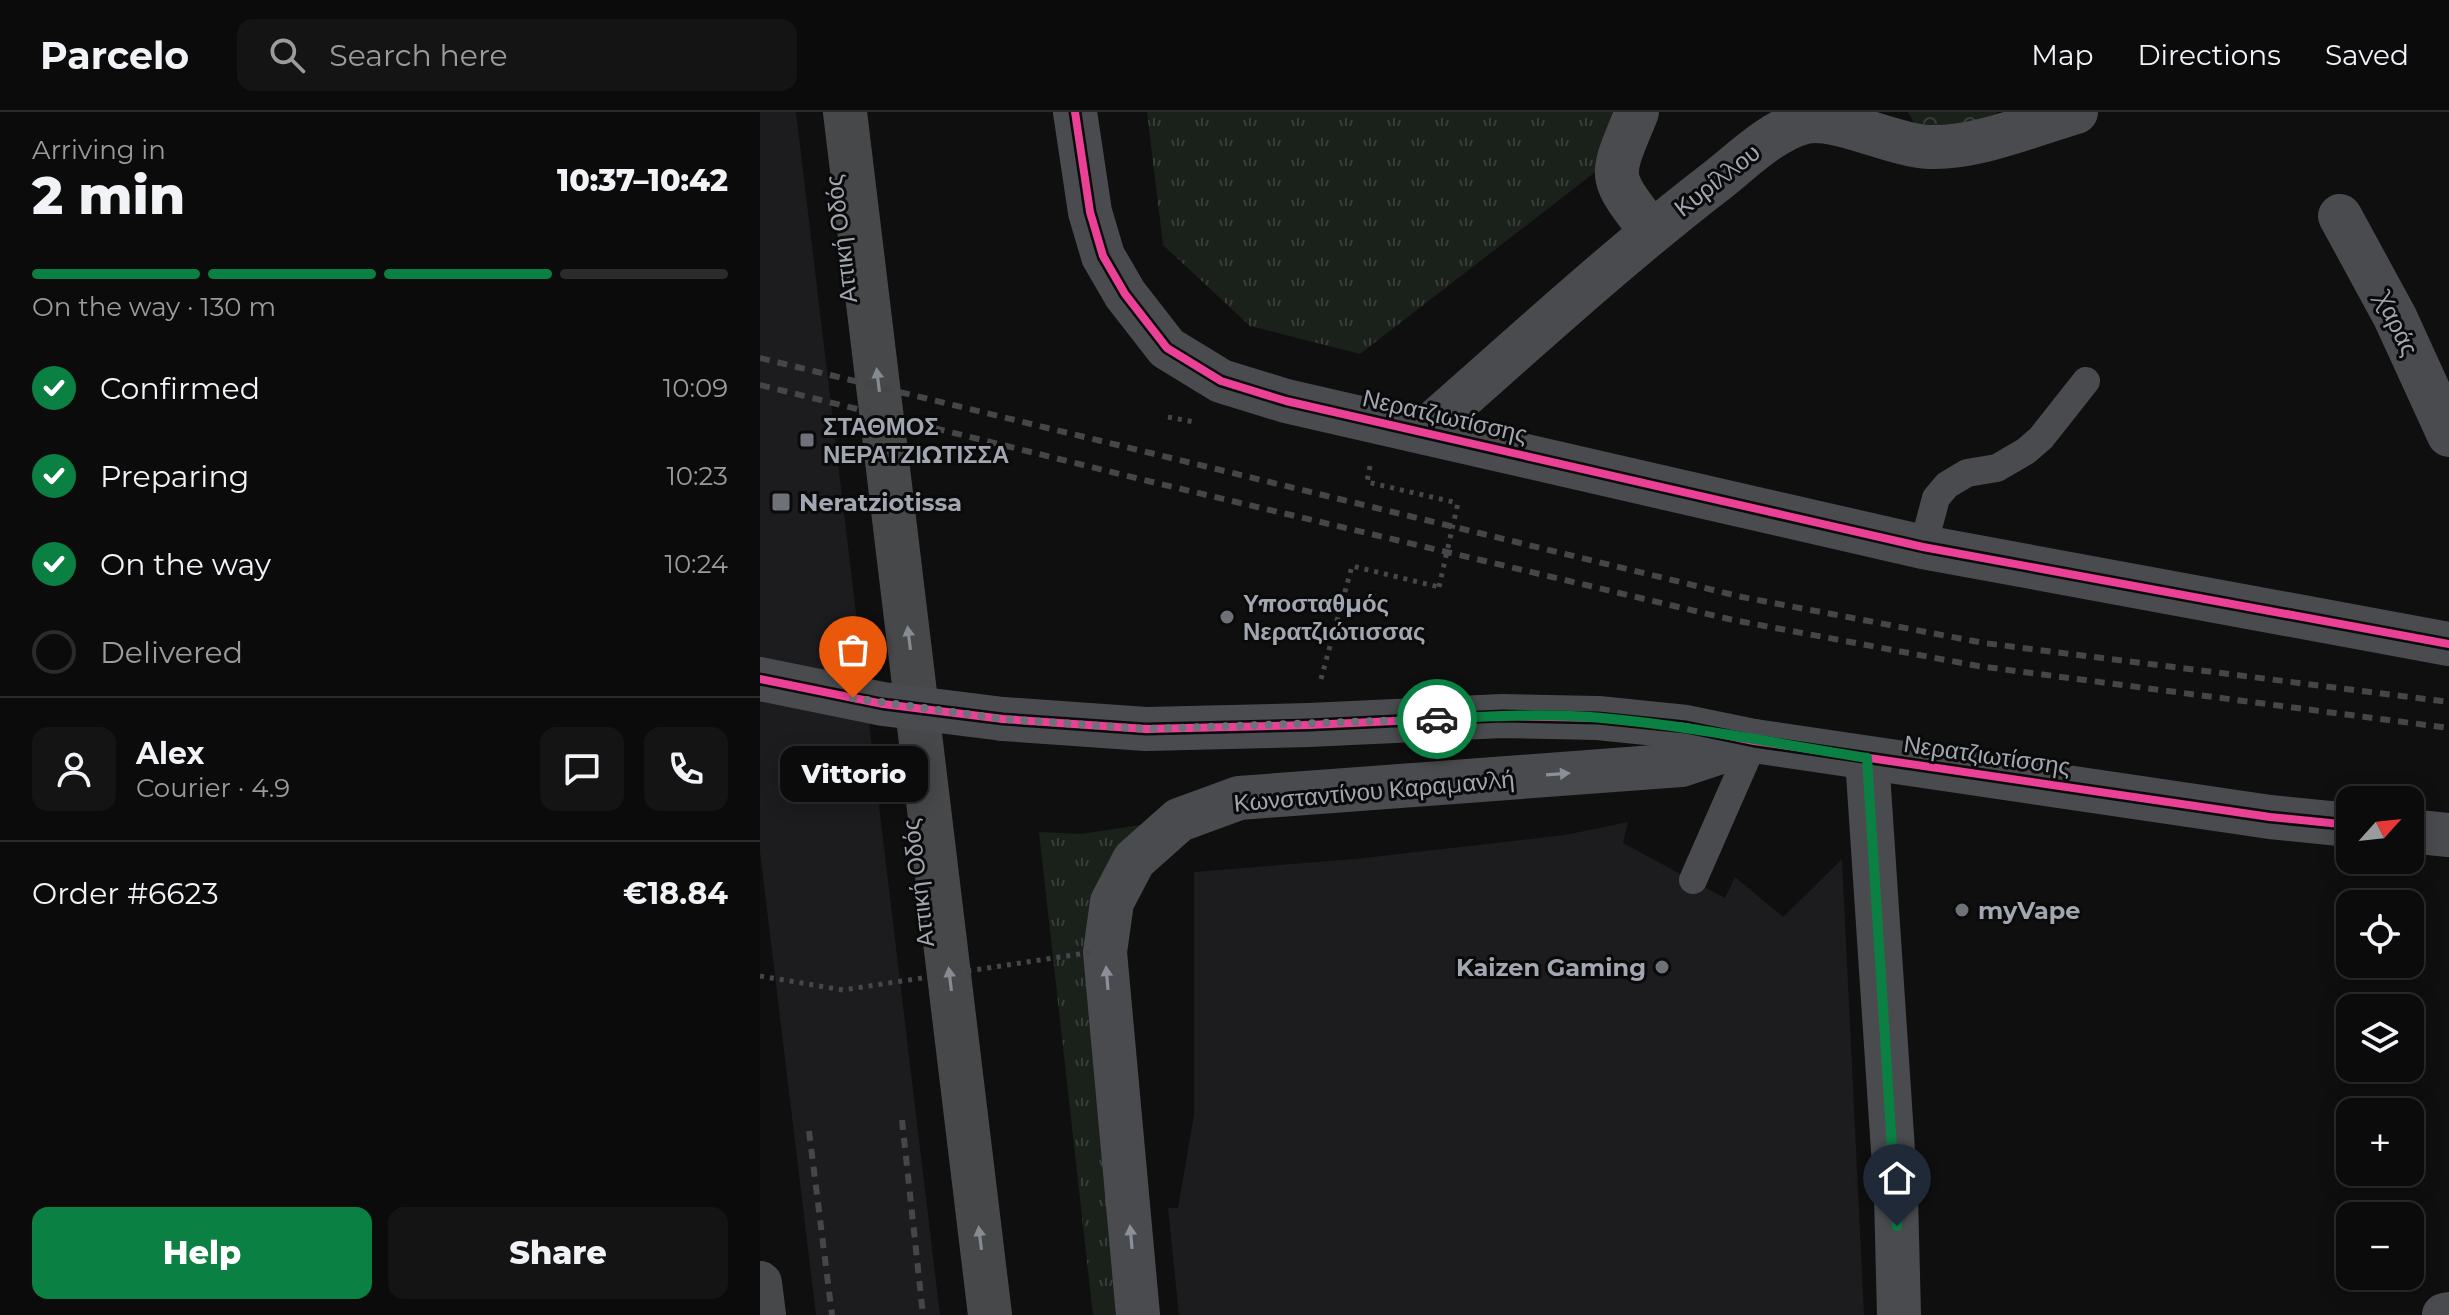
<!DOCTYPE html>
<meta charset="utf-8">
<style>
:root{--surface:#0b0b0c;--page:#141415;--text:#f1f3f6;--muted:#9a9b9d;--line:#2b2b2d;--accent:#0b8043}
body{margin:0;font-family:Montserrat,sans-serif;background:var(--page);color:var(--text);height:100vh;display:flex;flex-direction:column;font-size:30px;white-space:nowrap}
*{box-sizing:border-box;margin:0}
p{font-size:26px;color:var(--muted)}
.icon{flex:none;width:44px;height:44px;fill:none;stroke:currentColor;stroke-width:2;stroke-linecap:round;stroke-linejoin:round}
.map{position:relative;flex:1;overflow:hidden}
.side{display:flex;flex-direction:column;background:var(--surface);width:760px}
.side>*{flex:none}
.needle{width:52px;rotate:63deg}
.fabs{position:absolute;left:1576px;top:674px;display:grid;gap:16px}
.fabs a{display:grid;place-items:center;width:88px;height:88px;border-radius:16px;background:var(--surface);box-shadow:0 4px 20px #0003,0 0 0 2px var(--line);font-size:40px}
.pin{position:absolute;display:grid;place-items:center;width:68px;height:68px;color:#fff;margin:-82px -34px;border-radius:50% 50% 50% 0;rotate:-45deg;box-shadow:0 0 8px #0007}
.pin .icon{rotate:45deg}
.courier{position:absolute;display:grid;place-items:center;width:80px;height:80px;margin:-40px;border:6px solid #0b8043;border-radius:50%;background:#fff;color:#222;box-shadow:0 2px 10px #0007}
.bubble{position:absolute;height:56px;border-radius:16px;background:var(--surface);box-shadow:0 4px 20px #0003,0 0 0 2px var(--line);font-size:26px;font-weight:800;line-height:56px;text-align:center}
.overview em{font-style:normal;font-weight:800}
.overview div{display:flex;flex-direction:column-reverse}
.overview{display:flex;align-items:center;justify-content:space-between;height:136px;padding:0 32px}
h1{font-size:52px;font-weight:800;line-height:60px}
.bar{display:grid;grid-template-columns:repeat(4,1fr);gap:12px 8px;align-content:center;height:96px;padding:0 32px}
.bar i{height:10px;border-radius:6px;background:var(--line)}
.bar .active{background:var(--accent)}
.bar p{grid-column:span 4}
.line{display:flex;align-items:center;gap:20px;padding:0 32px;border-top:2px solid var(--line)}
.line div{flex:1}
.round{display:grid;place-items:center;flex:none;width:84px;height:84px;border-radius:16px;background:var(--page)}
ol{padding:0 32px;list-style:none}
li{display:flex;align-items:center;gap:24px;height:88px}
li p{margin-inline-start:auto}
li .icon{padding:8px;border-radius:50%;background:var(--accent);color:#fff;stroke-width:4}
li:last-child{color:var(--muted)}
li i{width:44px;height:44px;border:4px solid var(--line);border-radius:50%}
.primary-button{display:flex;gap:16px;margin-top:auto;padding:16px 32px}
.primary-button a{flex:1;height:92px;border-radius:16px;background:var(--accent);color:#fff;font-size:32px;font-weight:800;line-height:92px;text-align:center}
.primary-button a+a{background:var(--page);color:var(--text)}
header{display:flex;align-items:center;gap:48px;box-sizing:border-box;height:112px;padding:0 40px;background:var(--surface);border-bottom:2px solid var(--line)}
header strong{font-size:38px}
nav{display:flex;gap:44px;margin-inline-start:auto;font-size:28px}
.search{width:560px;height:72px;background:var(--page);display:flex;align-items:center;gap:20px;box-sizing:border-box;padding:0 28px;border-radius:16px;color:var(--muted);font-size:30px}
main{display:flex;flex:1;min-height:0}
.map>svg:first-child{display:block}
.built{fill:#1c1c1e}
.grass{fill:url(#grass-tufts)}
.forest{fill:url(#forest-crowns)}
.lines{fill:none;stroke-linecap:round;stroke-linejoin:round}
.path{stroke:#45474a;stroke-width:5;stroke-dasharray:4 6;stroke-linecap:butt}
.service{stroke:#4a4b4e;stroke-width:28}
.minor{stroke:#4a4b4e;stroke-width:44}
.tertiary{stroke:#4a4b4e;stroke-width:44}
.motorway{stroke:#46484a;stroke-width:44}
.rail{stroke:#454648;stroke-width:6;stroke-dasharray:10 8;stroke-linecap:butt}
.path-bridge{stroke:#45474a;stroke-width:5;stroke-dasharray:4 6;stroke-linecap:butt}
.tertiary-bridge{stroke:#4a4b4e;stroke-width:44}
.cycleway-casing{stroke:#0a0a0b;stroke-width:13}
.cycleway{stroke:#ea4096;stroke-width:8}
.oneway{fill:#868a91}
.oneway2{fill:#8b8f98}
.done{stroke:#6e7178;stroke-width:8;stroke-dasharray:0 14.4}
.route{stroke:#0b8043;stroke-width:10}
.poi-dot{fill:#6e7178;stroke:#0a0a0b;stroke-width:3}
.labels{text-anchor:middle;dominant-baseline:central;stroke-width:6;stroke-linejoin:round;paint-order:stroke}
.street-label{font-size:24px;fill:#a1a6b0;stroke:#0a0a0b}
.poi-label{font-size:24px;font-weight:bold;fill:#a1a6b0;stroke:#0a0a0b;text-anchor:start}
</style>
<header>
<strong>Parcelo</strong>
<div class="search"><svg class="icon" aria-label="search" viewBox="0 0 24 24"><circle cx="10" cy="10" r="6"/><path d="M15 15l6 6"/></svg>Search here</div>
<nav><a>Map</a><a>Directions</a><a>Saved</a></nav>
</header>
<main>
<section class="side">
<div class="overview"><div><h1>2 min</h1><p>Arriving in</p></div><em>10:37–10:42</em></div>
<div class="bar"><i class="active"></i><i class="active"></i><i class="active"></i><i></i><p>On the way · 130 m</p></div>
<ol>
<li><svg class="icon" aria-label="check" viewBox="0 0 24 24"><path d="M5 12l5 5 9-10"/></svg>Confirmed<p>10:09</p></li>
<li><svg class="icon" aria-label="check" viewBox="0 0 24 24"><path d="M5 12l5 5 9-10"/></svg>Preparing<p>10:23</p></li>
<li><svg class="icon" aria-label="check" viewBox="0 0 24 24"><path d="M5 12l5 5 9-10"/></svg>On the way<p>10:24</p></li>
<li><i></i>Delivered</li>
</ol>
<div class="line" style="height:144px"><a class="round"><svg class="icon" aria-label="person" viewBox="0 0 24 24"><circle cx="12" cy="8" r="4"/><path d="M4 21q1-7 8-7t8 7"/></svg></a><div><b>Alex</b><p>Courier · 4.9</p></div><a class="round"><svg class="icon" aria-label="chat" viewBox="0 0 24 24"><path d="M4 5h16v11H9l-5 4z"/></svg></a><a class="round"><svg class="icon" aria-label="phone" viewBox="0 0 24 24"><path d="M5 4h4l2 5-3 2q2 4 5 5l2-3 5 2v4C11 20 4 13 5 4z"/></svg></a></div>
<div class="line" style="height:104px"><div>Order #6623</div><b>€18.84</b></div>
<div class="primary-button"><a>Help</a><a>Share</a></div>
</section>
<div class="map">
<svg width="1689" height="1203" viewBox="0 0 1689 1203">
<defs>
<pattern id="grass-tufts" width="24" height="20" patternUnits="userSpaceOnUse" patternTransform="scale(2)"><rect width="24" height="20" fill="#1a201a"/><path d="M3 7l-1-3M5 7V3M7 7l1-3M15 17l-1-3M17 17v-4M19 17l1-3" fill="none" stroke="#383d39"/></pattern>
<pattern id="forest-crowns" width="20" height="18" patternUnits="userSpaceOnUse" patternTransform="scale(2)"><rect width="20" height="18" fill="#1a201a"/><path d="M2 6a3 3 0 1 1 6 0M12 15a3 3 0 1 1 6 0" fill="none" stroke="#383d39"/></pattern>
</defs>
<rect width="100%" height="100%" fill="#0f0f10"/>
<!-- built -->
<g class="built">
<polygon points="0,0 36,0 180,1203 56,1203 0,740"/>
<polygon points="868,710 863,731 965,786 975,765 1023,805 1082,747 1104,1203 419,1203 408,1096 418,1096 434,1003 434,760 595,747 805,723"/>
</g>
<!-- grass -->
<g class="grass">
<polygon points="387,0 866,0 856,44 600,242 490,214 403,133"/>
<polygon points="400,710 351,765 363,1203 333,1203 279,720 321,722"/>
</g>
<!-- forest -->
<polygon class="forest" points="1148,0 1238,0 1221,14 1157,16"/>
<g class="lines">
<!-- path -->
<g class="path">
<polyline points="408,305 434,310"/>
<polyline points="610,354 607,370 698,391"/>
<polyline points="561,567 592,454 679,475"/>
</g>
<!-- service -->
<g class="service">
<polyline points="1163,435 1176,386 1187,373 1207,361 1237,356 1266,339 1281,326 1326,269"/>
<polyline points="933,768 994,629"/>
</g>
<!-- minor -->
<g class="minor">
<polyline points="315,0 330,100 343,144 365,182 407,236 461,269 526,289 1163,435 1689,532"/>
<path d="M877 0C850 67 846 61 891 119"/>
<polyline points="1580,104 1635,205 1689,323"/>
<path d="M664 319C760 235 854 148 955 70 982 49 1011 19 1045 10 1076 3 1134 34 1169 35 1216 37 1271 13 1316 0"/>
<polyline points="1107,646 1136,1084 1139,1203"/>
<polyline points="378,1203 345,840 352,790 374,748 419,708 479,686 921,653 994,629"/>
<polyline points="1684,1203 1689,1202"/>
</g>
<!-- tertiary -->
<g class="tertiary">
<polyline points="243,607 386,617 549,613 742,604 838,606 926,615 994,629 1510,705 1590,713"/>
<polyline points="1650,719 1689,723"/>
</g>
<!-- motorway -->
<g class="motorway">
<polyline points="85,0 230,1203"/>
<polyline points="0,1171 4,1203"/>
</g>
<!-- rail -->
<g class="rail">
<polyline points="0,246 982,485 1224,531 1689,590"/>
<polyline points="0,273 392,370 973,508 1218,554 1689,616"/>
<polyline points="142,1008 163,1203"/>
<polyline points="49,1019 72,1203"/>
</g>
<!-- path-bridge -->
<g class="path-bridge">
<polyline points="679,475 698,391"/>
<polyline points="0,864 83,878 333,840"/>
</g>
<!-- tertiary-bridge -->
<polyline class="tertiary-bridge" points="0,567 123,592 243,607"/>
<defs>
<g id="cycleway">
<polyline points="315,0 330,100 343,144 365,182 407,236 461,269 526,289 1163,435 1689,532"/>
<polyline points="0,567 123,592 243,607 386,617 549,613 742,604 838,606 926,615 994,629 1510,705 1590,713"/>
</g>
</defs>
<!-- cycleway casing -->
<use href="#cycleway" class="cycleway-casing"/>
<!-- cycleway -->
<use href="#cycleway" class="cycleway"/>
</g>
<!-- one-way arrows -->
<defs><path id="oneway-solid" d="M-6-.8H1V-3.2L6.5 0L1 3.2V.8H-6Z" transform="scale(2)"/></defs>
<g class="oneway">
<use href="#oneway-solid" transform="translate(118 268) rotate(-97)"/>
<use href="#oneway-solid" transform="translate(149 526) rotate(-97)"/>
<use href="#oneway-solid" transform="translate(190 867) rotate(-97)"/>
<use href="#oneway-solid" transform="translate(220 1126) rotate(-97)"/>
</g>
<g class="oneway2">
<use href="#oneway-solid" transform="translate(798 662) rotate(-4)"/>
<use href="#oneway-solid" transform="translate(347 866) rotate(-95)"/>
<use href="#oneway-solid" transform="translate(371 1125) rotate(-95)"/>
</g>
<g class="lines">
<!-- done -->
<polyline class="done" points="93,586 243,607 386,617 677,607"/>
<!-- route -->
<path class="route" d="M677 607C732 604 787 601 842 606 931 614 1018 632 1107 646L1137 1114"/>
</g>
<!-- markers -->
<g class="poi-dot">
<rect x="39" y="320" width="16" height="16" rx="4"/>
<rect x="11" y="380" width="20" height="20" rx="4"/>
<circle cx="467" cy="505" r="8"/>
<circle cx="1202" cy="798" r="8"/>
<circle cx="902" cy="855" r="8"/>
</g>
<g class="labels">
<!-- street labels -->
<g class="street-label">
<text transform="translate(957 68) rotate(-38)">Κυρίλλου</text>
<text transform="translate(81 127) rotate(-97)">Αττική Οδός</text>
<text transform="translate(1637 212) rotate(64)">Χαράς</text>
<text transform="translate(685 304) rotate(13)">Νερατζιωτίσσης</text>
<text transform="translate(1227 643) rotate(8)">Νερατζιωτίσσης</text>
<text transform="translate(614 679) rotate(-5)">Κωνσταντίνου Καραμανλή</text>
<text transform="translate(158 771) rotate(-97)">Αττική Οδός</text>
</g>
<!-- poi labels -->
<g class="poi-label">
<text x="63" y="314">ΣΤΑΘΜΟΣ<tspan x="63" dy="28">ΝΕΡΑΤΖΙΩΤΙΣΣΑ</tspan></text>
<text x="39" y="390">Neratziotissa</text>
<text x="483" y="491">Υποσταθμός<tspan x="483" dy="28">Νερατζιώτισσας</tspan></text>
<text x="1218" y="798">myVape</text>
<text x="886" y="855" text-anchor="end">Kaizen Gaming</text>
</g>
</g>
</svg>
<div class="fabs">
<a><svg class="needle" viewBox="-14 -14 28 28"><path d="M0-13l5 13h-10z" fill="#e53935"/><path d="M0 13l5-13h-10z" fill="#9a9b9d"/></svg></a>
<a><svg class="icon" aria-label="locate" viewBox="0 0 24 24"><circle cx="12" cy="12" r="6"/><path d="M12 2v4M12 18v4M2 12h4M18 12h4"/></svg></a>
<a><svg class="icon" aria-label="layers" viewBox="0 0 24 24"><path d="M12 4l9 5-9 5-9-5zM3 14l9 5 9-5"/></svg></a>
<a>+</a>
<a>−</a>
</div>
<div class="pin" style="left:93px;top:586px;background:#ea580c"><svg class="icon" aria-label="bag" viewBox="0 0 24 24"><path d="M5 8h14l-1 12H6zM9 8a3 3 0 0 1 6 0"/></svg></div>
<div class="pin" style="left:1137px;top:1114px;background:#1f2937"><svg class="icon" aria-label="home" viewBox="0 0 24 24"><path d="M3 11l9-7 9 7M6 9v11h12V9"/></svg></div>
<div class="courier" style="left:677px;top:607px"><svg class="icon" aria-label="car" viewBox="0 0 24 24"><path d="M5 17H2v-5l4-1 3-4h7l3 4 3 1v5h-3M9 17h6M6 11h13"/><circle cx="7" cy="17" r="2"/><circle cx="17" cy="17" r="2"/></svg></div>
<div class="bubble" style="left:20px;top:634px;width:148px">Vittorio</div>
</div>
</main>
